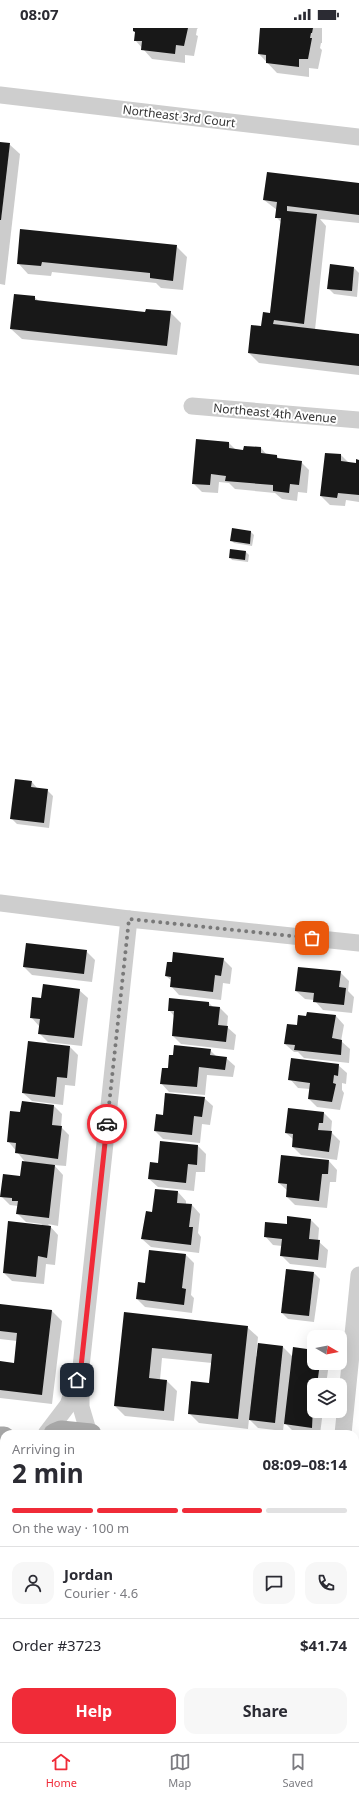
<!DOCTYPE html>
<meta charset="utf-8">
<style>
:root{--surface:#fff;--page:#f7f7f7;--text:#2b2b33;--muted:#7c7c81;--line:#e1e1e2;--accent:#f02b38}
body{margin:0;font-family:"Noto Sans",sans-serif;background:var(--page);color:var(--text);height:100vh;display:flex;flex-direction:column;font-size:15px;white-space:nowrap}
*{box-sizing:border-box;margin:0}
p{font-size:13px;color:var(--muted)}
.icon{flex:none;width:22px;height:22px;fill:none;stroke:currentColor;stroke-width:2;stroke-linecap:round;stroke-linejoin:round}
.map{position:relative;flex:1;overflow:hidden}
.drawer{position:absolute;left:0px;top:1402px;width:359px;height:312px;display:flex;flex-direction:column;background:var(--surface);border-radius:12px 12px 0 0;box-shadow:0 4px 16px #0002}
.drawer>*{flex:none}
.needle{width:26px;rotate:99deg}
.tools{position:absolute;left:307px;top:1302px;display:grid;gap:8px}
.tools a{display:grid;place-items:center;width:40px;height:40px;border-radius:8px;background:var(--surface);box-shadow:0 4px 16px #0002;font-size:20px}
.pin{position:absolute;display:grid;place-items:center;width:34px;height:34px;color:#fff;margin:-17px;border-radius:8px;box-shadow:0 2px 6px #0006}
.courier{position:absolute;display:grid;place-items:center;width:40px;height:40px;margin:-20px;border:3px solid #f02b38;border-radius:50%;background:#fff;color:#222;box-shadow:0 1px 5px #0007}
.overview em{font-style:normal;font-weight:700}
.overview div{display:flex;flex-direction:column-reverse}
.overview{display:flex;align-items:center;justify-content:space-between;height:68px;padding:0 12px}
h1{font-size:26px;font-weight:700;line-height:30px}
.bar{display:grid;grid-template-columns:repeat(4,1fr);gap:6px 4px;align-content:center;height:48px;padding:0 12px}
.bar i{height:5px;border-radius:3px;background:var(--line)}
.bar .current{background:var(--accent)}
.bar p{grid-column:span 4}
.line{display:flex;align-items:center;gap:10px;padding:0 12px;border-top:1px solid var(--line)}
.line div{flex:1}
.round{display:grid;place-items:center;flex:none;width:42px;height:42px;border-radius:12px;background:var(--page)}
.button{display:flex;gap:8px;margin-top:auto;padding:8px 12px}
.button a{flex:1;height:46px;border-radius:12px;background:var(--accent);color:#fff;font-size:16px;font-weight:700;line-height:46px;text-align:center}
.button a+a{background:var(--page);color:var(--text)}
.status{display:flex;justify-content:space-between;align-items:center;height:28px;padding:0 20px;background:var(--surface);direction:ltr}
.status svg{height:11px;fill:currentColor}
.tabs{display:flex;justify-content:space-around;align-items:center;height:56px;border-top:1px solid var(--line);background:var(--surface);font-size:11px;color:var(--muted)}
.tabs a{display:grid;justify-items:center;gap:2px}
.tabs .current{color:var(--accent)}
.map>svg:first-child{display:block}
.shadow{fill:#0003}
.building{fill:#181818}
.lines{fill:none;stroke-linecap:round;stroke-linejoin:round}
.minor{stroke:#cecece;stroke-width:17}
.major{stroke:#a9a9a9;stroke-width:21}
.done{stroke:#797979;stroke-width:4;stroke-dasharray:0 7.2}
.route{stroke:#f02b38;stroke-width:5}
.labels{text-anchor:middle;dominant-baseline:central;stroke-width:4;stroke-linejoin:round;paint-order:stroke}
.street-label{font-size:12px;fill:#313131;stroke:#fff}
</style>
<div class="status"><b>08:07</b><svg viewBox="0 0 49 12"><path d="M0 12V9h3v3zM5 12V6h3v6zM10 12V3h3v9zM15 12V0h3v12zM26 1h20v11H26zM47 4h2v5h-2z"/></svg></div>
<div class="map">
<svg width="359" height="1714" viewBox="0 0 359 1714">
<rect width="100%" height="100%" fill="#fff"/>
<!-- shadow -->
<g class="shadow">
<polygon points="134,0 198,0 197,1 196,7 198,8 194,28 185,27 185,35 152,31 135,12 136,5"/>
<polygon points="260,0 322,0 322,15 321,15 320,20 322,22 318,41 309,40 309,49 277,45 259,26"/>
<polygon points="0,115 9,116 20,126 5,257 0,256"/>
<polygon points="359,156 359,195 320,191 326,198 315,302 359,307 359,347 259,335 249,325 270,286 281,194 276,189 277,182 264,172"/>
<polygon points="176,218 187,229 183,262 161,260 156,255 52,244 51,248 28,246 18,235"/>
<polygon points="331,237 354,240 359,245 357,269 334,266 328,260"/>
<polygon points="34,269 39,273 146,285 170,284 181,295 177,327 22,311 11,301"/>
<polygon points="229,415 236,422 244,423 261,420 267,427 277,428 280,432 301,434 309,442 307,465 298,464 297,473 282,471 275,465 235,461 229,455 219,454 218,465 202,464 193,455"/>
<polygon points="326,426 341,427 349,435 357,436 359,433 359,474 346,472 345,478 330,477 321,468"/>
<polygon points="233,502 251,504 254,507 252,518 234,515 231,512"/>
<polygon points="231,523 246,524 249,527 248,534 232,532 230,529"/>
<polygon points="32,754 37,760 47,762 53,768 49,800 17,796 11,790"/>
<polygon points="86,923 95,932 92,954 32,947 24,939"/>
<polygon points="223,931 232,940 230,956 223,955 221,972 179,967 171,958 172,953 166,948"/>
<polygon points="340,944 349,953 348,963 354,969 352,985 323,982 314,972 305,971 296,963"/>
<polygon points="79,962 88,970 82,1018 48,1014 39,1005 39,998 31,989 42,971"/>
<polygon points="209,975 213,979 220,980 228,988 227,999 236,1007 234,1022 181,1016 173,1008 175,989 169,982"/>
<polygon points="336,988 344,997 341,1013 350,1021 349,1035 304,1030 298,1024 294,1024 285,1016 298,998"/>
<polygon points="29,1014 70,1019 78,1027 75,1058 65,1057 63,1077 32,1073 23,1065"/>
<polygon points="210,1022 217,1029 226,1030 235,1038 233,1049 207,1047 205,1067 169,1064 161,1055 169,1041"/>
<polygon points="338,1037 347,1045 346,1056 342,1055 342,1062 344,1065 340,1082 317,1079 309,1071 310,1061 298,1060 290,1051"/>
<polygon points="204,1070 213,1078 210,1097 202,1096 200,1115 163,1111 155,1103 164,1088"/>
<polygon points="54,1078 62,1086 61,1099 69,1107 66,1138 54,1137 63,1147 58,1198 48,1196 58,1207 55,1237 46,1236 44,1256 12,1253 4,1245 42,1196 26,1194 17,1185 18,1178 10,1177 1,1168 21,1149 26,1135 8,1113 21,1085"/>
<polygon points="289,1081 324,1085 332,1093 331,1104 340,1113 337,1132 301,1127 293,1119 294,1112 286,1105"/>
<polygon points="161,1114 198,1118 206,1126 205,1144 196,1144 194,1163 158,1159 149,1151 159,1136"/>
<polygon points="329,1133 337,1142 336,1154 330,1154 327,1180 295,1177 287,1169 288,1163 279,1155"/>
<polygon points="156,1162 178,1164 186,1173 186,1177 192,1177 200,1186 198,1205 201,1209 199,1225 151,1219 142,1211 153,1185"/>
<polygon points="311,1192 319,1200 318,1213 328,1222 326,1240 290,1236 281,1227 282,1218 273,1217 265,1208 287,1198"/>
<polygon points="186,1227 194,1235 191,1267 194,1270 192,1285 145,1279 137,1271 146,1256"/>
<polygon points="314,1245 320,1251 314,1294 288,1291 282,1285"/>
<polygon points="0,1277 52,1283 62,1293 52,1376 0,1370 0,1334 15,1336 17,1313 0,1311"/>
<polygon points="125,1286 247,1299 258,1309 256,1328 257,1329 259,1316 283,1319 293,1329 314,1323 314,1335 329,1335 326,1357 314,1357 314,1383 323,1383 320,1406 294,1404 284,1394 283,1403 258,1400 249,1391 248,1401 199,1395 189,1385 209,1356 212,1335 162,1330 160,1352 167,1353 177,1363 174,1393 125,1388 115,1378"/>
<rect x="0" y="1466" width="4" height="36"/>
<polygon points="0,1536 4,1537 4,1580 0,1580"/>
<rect x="0" y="1585" width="4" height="39"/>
<polygon points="0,1632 4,1636 3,1685 0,1685"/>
<polygon points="0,1699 2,1701 0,1714"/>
<polygon points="233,1710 265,1710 264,1714 236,1714"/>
</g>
<!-- building -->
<g class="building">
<polygon points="133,0 188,0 184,18 176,17 175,26 141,22 142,13 134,13 135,4 133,3"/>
<polygon points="260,0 313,0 312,5 311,5 310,10 312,10 308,31 299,31 299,39 266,35 266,27 258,26"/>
<polygon points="0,114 10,115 1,192 0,192"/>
<polygon points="267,144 359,155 359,187 287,178 287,183 317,186 304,296 274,292 273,296 359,306 359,338 248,325 251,297 261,298 263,284 270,285 281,190 275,190 277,174 263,172"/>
<polygon points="20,201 177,217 173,253 150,250 150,245 42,234 41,238 17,236"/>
<polygon points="330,236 354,239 352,263 327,261"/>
<polygon points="14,266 35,268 35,272 145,284 146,281 171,283 167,318 10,301"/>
<polygon points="196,411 229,414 229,420 243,422 244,418 261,419 261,425 277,427 277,430 302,433 299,457 290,456 289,465 273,463 273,457 225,453 226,448 211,446 210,457 192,456"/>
<polygon points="325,425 341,426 341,433 356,435 356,431 359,432 359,467 338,465 337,470 320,468"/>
<polygon points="232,500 251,503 250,516 230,513"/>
<polygon points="230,521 246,523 245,532 229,530"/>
<polygon points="15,751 32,753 31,759 48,761 44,795 10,791"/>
<polygon points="26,915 87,922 84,946 23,939"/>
<polygon points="173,924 224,930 221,948 215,947 213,964 170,959 171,949 165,948 167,934 172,934"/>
<polygon points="298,939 341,943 339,959 346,960 344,977 313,974 314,965 295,963"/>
<polygon points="43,956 80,961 74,1010 38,1006 40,991 30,990 32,969 41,970"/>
<polygon points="169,970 209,974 209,978 220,979 218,997 228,998 226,1014 172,1008 174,983 168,983"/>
<polygon points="307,984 336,987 332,1010 342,1012 341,1027 294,1022 295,1017 284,1016 287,996 297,997 298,987 306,988"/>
<polygon points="28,1013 70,1018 67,1050 57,1049 55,1069 22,1065"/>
<polygon points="174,1017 211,1021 210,1027 227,1029 225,1042 199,1039 197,1059 160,1056 162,1040 168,1040 169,1027 173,1027"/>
<polygon points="291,1030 339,1036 338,1048 334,1047 333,1055 336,1056 332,1074 308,1071 310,1055 288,1052"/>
<polygon points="165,1065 205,1069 202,1089 194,1088 192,1107 154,1103 156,1086 163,1087"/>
<polygon points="22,1073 54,1077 52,1097 62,1098 58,1131 15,1125 16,1115 7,1114 10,1083 20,1084"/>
<polygon points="288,1080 324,1084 323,1095 319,1095 318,1102 332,1103 329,1124 292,1119 293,1106 285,1105"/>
<polygon points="160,1113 198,1117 197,1137 188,1136 186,1155 148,1151 150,1134 158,1135"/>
<polygon points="281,1127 329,1132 328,1146 322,1146 319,1173 286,1169 287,1156 278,1155"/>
<polygon points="22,1133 55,1137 49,1190 16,1186 18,1173 12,1173 12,1170 0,1169 3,1146 20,1148"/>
<polygon points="155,1161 178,1163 177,1175 192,1176 189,1199 193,1199 191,1217 141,1211 146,1183 152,1184"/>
<polygon points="287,1188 311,1191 309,1211 320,1212 318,1232 280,1228 282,1211 264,1209 265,1194 287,1196"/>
<polygon points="8,1193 51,1198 47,1230 38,1228 36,1249 3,1245"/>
<polygon points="149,1222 186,1226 182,1260 186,1261 184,1277 136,1271 138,1254 145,1255"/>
<polygon points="286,1241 314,1244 309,1288 281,1285"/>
<polygon points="0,1276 52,1282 42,1367 0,1362 0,1333 14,1335 17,1305 0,1303"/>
<polygon points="124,1284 248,1298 238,1391 188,1386 191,1353 209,1355 212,1326 152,1320 149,1350 167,1352 164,1383 114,1378"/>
<polygon points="258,1315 283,1318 275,1395 249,1392"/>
<polygon points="293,1319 314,1322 314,1335 320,1335 317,1357 314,1357 312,1400 284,1396"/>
<rect x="0" y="1465" width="4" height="28"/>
<polygon points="0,1535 4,1536 1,1575 0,1575"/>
<polygon points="0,1584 4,1584 2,1619 0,1619"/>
<polygon points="92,1710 99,1710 123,1713 123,1714 91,1714"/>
<polygon points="231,1710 258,1710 258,1714"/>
</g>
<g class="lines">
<!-- minor -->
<g class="minor">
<polyline points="0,67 359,109"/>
<polyline points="192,378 359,392"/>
<polyline points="0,875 129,891 359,915"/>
<polyline points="46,1406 68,1377 77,1352"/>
<polyline points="89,1406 81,1379 81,1339 129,891"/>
<polyline points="343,1406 359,1247"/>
<polyline points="42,1714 42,1710"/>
<polyline points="308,1714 309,1710"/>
</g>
<!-- major -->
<g class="major">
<polyline points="54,1406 61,1403 91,1406"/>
<polyline points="0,1409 4,1409"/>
<polyline points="355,1439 359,1437"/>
<polyline points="355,1456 359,1458"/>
</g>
</g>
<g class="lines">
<!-- done -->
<polyline class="done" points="107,1096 129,891 312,910"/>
<!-- route -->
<polyline class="route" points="77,1352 81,1339 107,1096"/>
</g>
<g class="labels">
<!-- street labels -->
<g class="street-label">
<text transform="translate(179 88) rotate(7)">Northeast 3rd Court</text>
<text transform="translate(275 385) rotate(5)">Northeast 4th Avenue</text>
</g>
</g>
</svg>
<div class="tools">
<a><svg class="needle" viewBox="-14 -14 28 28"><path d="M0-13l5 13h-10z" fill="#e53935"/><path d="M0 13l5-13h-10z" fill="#7c7c81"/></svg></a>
<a><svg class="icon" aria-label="layers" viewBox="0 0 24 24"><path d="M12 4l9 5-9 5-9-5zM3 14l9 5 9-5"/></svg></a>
</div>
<div class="pin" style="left:312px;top:910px;background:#ea580c"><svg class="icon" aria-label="bag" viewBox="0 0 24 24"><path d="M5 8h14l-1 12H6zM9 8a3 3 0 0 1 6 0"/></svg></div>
<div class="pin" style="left:77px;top:1352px;background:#1f2937"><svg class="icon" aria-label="home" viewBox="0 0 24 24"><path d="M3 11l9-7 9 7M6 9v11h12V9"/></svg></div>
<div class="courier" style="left:107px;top:1096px"><svg class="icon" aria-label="car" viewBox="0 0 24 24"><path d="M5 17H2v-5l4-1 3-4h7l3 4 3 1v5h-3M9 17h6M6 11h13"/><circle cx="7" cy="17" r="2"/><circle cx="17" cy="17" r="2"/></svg></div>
<section class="drawer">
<div class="overview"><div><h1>2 min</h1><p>Arriving in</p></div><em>08:09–08:14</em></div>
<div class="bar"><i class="current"></i><i class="current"></i><i class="current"></i><i></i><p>On the way · 100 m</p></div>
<div class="line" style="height:72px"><a class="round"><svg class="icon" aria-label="person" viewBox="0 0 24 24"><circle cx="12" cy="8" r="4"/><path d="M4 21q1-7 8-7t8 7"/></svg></a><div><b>Jordan</b><p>Courier · 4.6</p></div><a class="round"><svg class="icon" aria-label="chat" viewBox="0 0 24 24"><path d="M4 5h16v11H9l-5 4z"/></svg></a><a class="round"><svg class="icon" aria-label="phone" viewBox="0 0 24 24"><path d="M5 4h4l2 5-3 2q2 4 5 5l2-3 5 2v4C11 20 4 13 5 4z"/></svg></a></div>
<div class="line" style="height:52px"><div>Order #3723</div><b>$41.74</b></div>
<div class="button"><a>Help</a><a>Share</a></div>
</section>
</div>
<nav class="tabs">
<a class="current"><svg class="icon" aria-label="home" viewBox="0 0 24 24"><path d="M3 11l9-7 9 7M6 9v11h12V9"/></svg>Home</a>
<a><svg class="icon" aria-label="map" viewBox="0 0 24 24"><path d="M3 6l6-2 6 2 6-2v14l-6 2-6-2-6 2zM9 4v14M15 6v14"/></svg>Map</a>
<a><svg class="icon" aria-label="saved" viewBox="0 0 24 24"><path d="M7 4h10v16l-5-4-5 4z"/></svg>Saved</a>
</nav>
